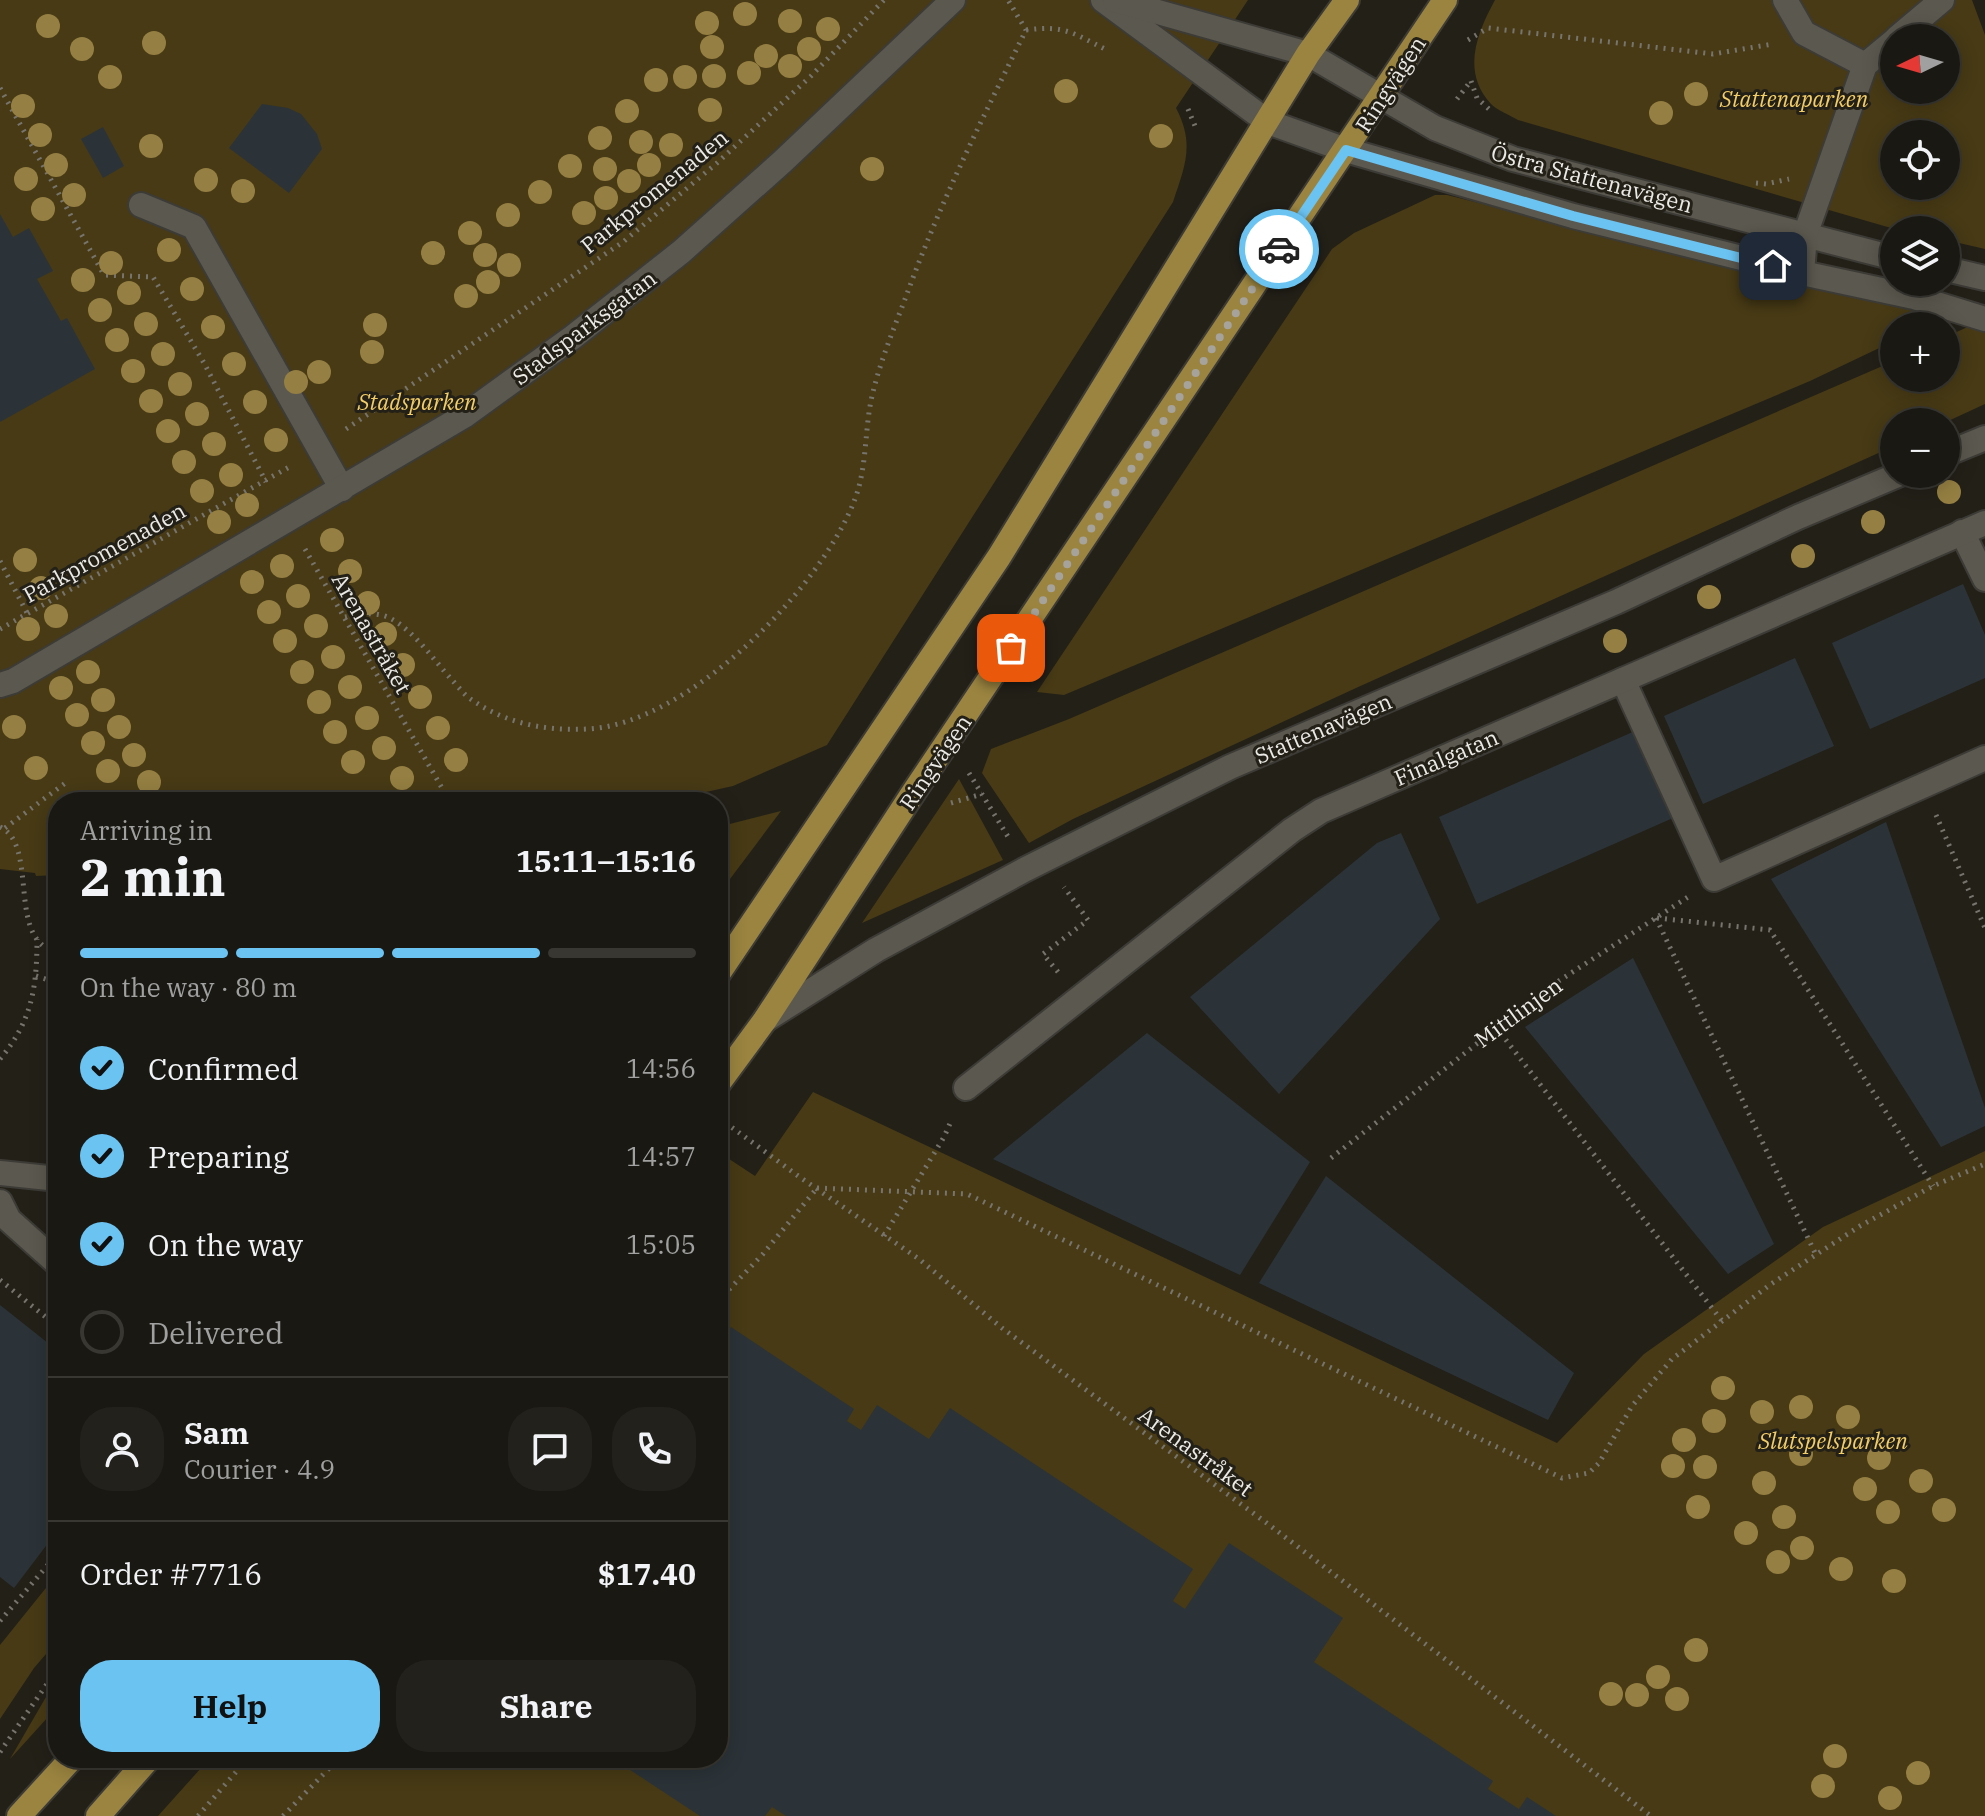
<!DOCTYPE html>
<meta charset="utf-8">
<style>
:root{--surface:#1a1812;--page:#23211b;--text:#f1f3f6;--muted:#9fa09f;--line:#383732;--accent:#6bc3f2}
body{margin:0;font-family:"IBM Plex Serif",serif;background:var(--page);color:var(--text);height:100vh;display:flex;flex-direction:column;font-size:30px;white-space:nowrap}
*{box-sizing:border-box;margin:0}
p{font-size:26px;color:var(--muted)}
.icon{flex:none;width:44px;height:44px;fill:none;stroke:currentColor;stroke-width:2;stroke-linecap:round;stroke-linejoin:round}
.map{position:relative;flex:1;overflow:hidden}
.panel{position:absolute;left:48px;top:792px;width:680px;height:976px;display:flex;flex-direction:column;background:var(--surface);border-radius:32px;box-shadow:0 4px 20px #0003,0 0 0 2px var(--line)}
.panel>*{flex:none}
.needle{width:52px;rotate:265deg}
.buttons{position:absolute;left:1880px;top:24px;display:grid;gap:16px}
.buttons a{display:grid;place-items:center;width:80px;height:80px;border-radius:50%;background:var(--surface);box-shadow:0 4px 20px #0003,0 0 0 2px var(--line);font-size:40px}
.pin{position:absolute;display:grid;place-items:center;width:68px;height:68px;color:#fff;margin:-34px;border-radius:16px;box-shadow:0 4px 12px #0006}
.courier{position:absolute;display:grid;place-items:center;width:80px;height:80px;margin:-40px;border:6px solid #6bc3f2;border-radius:50%;background:#fff;color:#222;box-shadow:0 2px 10px #0007}
.overview em{font-style:normal;font-weight:700}
.overview div{display:flex;flex-direction:column-reverse}
.overview{display:flex;align-items:center;justify-content:space-between;height:136px;padding:0 32px}
h1{font-size:52px;font-weight:700;line-height:60px}
.bar{display:grid;grid-template-columns:repeat(4,1fr);gap:12px 8px;align-content:center;height:96px;padding:0 32px}
.bar i{height:10px;border-radius:6px;background:var(--line)}
.bar .active{background:var(--accent)}
.bar p{grid-column:span 4}
.line{display:flex;align-items:center;gap:20px;padding:0 32px;border-top:2px solid var(--line)}
.line div{flex:1}
.round{display:grid;place-items:center;flex:none;width:84px;height:84px;border-radius:32px;background:var(--page)}
ol{padding:0 32px;list-style:none}
li{display:flex;align-items:center;gap:24px;height:88px}
li p{margin-inline-start:auto}
li .icon{padding:8px;border-radius:50%;background:var(--accent);color:#111;stroke-width:4}
li:last-child{color:var(--muted)}
li i{width:44px;height:44px;border:4px solid var(--line);border-radius:50%}
.cta{display:flex;gap:16px;margin-top:auto;padding:16px 32px}
.cta a{flex:1;height:92px;border-radius:32px;background:var(--accent);color:#111;font-size:32px;font-weight:700;line-height:92px;text-align:center}
.cta a+a{background:var(--page);color:var(--text)}
.map>svg:first-child{display:block}
.green{fill:#473a15;fill-rule:evenodd}
.building{fill:#2b3338}
.lines{fill:none;stroke-linecap:round;stroke-linejoin:round}
.minor-casing{stroke:#3d3b36;stroke-width:28}
.major-casing{stroke:#3d3b36;stroke-width:28}
.path{stroke:#77746d;stroke-width:5;stroke-dasharray:2 6;stroke-linecap:butt}
.minor{stroke:#5b584f;stroke-width:24}
.major{stroke:#9b8440;stroke-width:24}
.tree{fill:#957f42}
.done{stroke:#a6a39d;stroke-width:8;stroke-dasharray:0 14.4}
.route{stroke:#6bc3f2;stroke-width:10}
.labels{text-anchor:middle;dominant-baseline:central;stroke-width:6;stroke-linejoin:round;paint-order:stroke}
.street-label{font-size:22px;fill:#eceae5;stroke:#232018}
.park-label{font-size:22px;font-style:italic;fill:#f3cd65;stroke:#232018}
</style>
<div class="map">
<svg width="1985" height="1816" viewBox="0 0 1985 1816">
<rect width="100%" height="100%" fill="#232018"/>
<!-- green -->
<g class="green">
<path d="M0 0H1248L1176 108C1195 144 1185 166 1173 202L827 745 733 786 661 802H58V875L36 876 35 873 0 869Z"/>
<path d="M1495 0H1972L1985 35V249L1946 240V230L1891 228 1518 120C1510 115 1498 111 1491 104 1461 72 1477 33 1495 0ZM1894 38H1946V90H1894ZM1894 134H1946V186H1894Z"/>
<polygon points="1435,195 1447,195 1795,282 1949,315 1927,326 1894,326 1894,341 1810,381 1064,695 1037,692 1332,249 1354,233"/>
<polygon points="1976,323 1985,327 1985,404 1946,422 1894,422 1894,446 1356,688 1073,819 1029,843 982,773 991,749 1069,719 1894,361 1894,378 1946,378 1946,337"/>
<polygon points="959,779 1003,860 862,923"/>
<polygon points="781,811 718,895 718,827"/>
<polygon points="813,1092 1557,1443 1644,1354 1823,1227 1985,1151 1985,1816 158,1816 210,1758 718,1758 718,1156 720,1153 755,1176"/>
<polygon points="58,1573 58,1640 34,1668 0,1719 0,1645"/>
<polygon points="58,1681 58,1706 10,1759 46,1697"/>
</g>
<!-- building -->
<g class="building">
<polygon points="262,104 288,108 301,114 317,134 322,149 289,193 229,148"/>
<polygon points="103,127 124,166 103,178 81,139"/>
<polygon points="0,214 13,237 29,228 53,271 37,279 61,321 67,318 95,369 0,422"/>
<polygon points="1963,584 1985,635 1985,678 1870,729 1832,643"/>
<polygon points="1795,658 1834,746 1703,804 1664,716"/>
<polygon points="1635,731 1673,818 1477,904 1439,817"/>
<polygon points="1886,822 1985,1108 1985,1126 1941,1147 1771,879"/>
<polygon points="1401,833 1440,919 1279,1094 1190,997 1377,843"/>
<polygon points="1633,958 1774,1244 1728,1274 1525,1027"/>
<polygon points="1147,1033 1310,1162 1240,1275 993,1159"/>
<polygon points="1326,1176 1574,1373 1548,1420 1259,1283"/>
<polygon points="0,1305 58,1351 58,1530 14,1588 0,1577"/>
<polygon points="731,1327 854,1409 847,1421 861,1430 877,1405 929,1439 950,1408 1193,1569 1173,1601 1185,1609 1229,1543 1343,1618 1314,1662 1493,1781 1488,1789 1519,1809 1527,1797 1556,1816 786,1816 772,1807 765,1816 700,1816 612,1758 718,1758 718,1347"/>
</g>
<g class="lines">
<defs>
<g id="minor">
<polyline points="1103,0 1268,122 1346,150 1573,216 1802,273 1914,297 1985,319"/>
<polyline points="1115,0 1308,54 1435,128 1513,159 1894,258"/>
<polyline points="1785,0 1804,33 1865,65"/>
<polyline points="1897,38 1942,0"/>
<polyline points="141,205 194,227 342,489"/>
<polyline points="1946,269 1985,278"/>
<polyline points="1802,273 1805,235 1865,65 1894,41"/>
<polyline points="1946,454 1985,438"/>
<polyline points="1962,532 1985,579"/>
<polyline points="1623,680 1714,879 1985,758"/>
<polyline points="0,685 13,681 464,416 573,337 681,252 782,162 953,0"/>
<polyline points="765,1020 876,950 1026,869 1230,767 1616,602 1798,517 1900,474"/>
<polyline points="966,1088 1292,830 1321,811 1985,523"/>
<polyline points="0,1173 58,1179"/>
<polyline points="0,1202 9,1220 58,1264"/>
</g>
<g id="major">
<polyline points="718,974 999,557 1308,54 1347,0"/>
<polyline points="718,1084 765,1020 911,796 1445,0"/>
<polyline points="19,1816 72,1758"/>
<polyline points="98,1816 149,1758"/>
</g>
</defs>
<!-- minor casing -->
<use href="#minor" class="minor-casing"/>
<!-- major casing -->
<use href="#major" class="major-casing"/>
<!-- path -->
<g class="path">
<path d="M1026 30C1066 25 1072 33 1107 50"/>
<polyline points="1468,40 1488,28 1713,54 1773,44"/>
<polyline points="1471,81 1477,98 1490,110"/>
<polyline points="0,88 104,275 153,277 204,363 266,482"/>
<polyline points="1457,99 1470,82"/>
<polyline points="1188,109 1195,126"/>
<polyline points="1756,183 1766,184 1789,179"/>
<polyline points="346,429 623,242 717,163 811,76 884,0"/>
<polyline points="305,549 450,802"/>
<polyline points="0,561 27,613"/>
<path d="M345 617C356 615 370 612 381 615 406 620 434 660 451 679 458 686 464 695 472 700 507 724 546 731 587 729 687 725 821 589 855 499 868 464 864 427 873 392 882 355 898 319 911 283 943 197 985 113 1026 30L1008 0"/>
<polyline points="0,629 291,466"/>
<polyline points="969,773 1010,840"/>
<polyline points="951,803 982,794"/>
<polyline points="1936,815 1985,928"/>
<path d="M0 827C40 845 5 943 58 952"/>
<polyline points="5,828 68,781"/>
<polyline points="1656,918 1816,1255"/>
<polyline points="1657,918 1770,930 1933,1186"/>
<polyline points="1058,972 1043,954 1088,920 1064,887"/>
<polyline points="36,976 58,983"/>
<polyline points="1496,1027 1722,1321"/>
<path d="M0 1059C32 1021 37 987 37 939"/>
<polyline points="719,1118 801,1178 919,1259 1002,1328 1268,1524 1651,1816"/>
<polyline points="1331,1158 1548,988 1688,897"/>
<polyline points="817,1188 967,1194 1562,1478 1589,1473 1599,1463 1632,1406 1672,1359 1771,1284 1860,1226 1933,1186 1985,1164"/>
<polyline points="884,1236 944,1137 952,1119"/>
<polyline points="0,1280 58,1327"/>
<polyline points="718,1301 763,1254 817,1188"/>
<polyline points="0,1621 58,1553"/>
<polyline points="0,1752 58,1668"/>
<polyline points="198,1816 248,1758"/>
<polyline points="283,1816 339,1758"/>
</g>
<!-- minor -->
<use href="#minor" class="minor"/>
<!-- major -->
<use href="#major" class="major"/>
</g>
<!-- trees -->
<g class="tree">
<circle cx="745" cy="14" r="12"/>
<circle cx="790" cy="21" r="12"/>
<circle cx="707" cy="23" r="12"/>
<circle cx="48" cy="26" r="12"/>
<circle cx="828" cy="29" r="12"/>
<circle cx="154" cy="43" r="12"/>
<circle cx="712" cy="47" r="12"/>
<circle cx="82" cy="49" r="12"/>
<circle cx="809" cy="49" r="12"/>
<circle cx="766" cy="56" r="12"/>
<circle cx="790" cy="66" r="12"/>
<circle cx="749" cy="73" r="12"/>
<circle cx="714" cy="76" r="12"/>
<circle cx="110" cy="77" r="12"/>
<circle cx="685" cy="77" r="12"/>
<circle cx="656" cy="80" r="12"/>
<circle cx="1066" cy="91" r="12"/>
<circle cx="1696" cy="94" r="12"/>
<circle cx="23" cy="106" r="12"/>
<circle cx="710" cy="110" r="12"/>
<circle cx="627" cy="111" r="12"/>
<circle cx="1661" cy="113" r="12"/>
<circle cx="40" cy="135" r="12"/>
<circle cx="1161" cy="136" r="12"/>
<circle cx="600" cy="138" r="12"/>
<circle cx="641" cy="142" r="12"/>
<circle cx="671" cy="145" r="12"/>
<circle cx="151" cy="146" r="12"/>
<circle cx="56" cy="165" r="12"/>
<circle cx="649" cy="165" r="12"/>
<circle cx="570" cy="166" r="12"/>
<circle cx="605" cy="169" r="12"/>
<circle cx="872" cy="169" r="12"/>
<circle cx="26" cy="179" r="12"/>
<circle cx="206" cy="180" r="12"/>
<circle cx="629" cy="181" r="12"/>
<circle cx="243" cy="191" r="12"/>
<circle cx="540" cy="192" r="12"/>
<circle cx="74" cy="195" r="12"/>
<circle cx="606" cy="198" r="12"/>
<circle cx="43" cy="209" r="12"/>
<circle cx="584" cy="213" r="12"/>
<circle cx="508" cy="215" r="12"/>
<circle cx="470" cy="233" r="12"/>
<circle cx="169" cy="250" r="12"/>
<circle cx="433" cy="253" r="12"/>
<circle cx="485" cy="255" r="12"/>
<circle cx="111" cy="263" r="12"/>
<circle cx="509" cy="265" r="12"/>
<circle cx="83" cy="280" r="12"/>
<circle cx="488" cy="282" r="12"/>
<circle cx="192" cy="289" r="12"/>
<circle cx="129" cy="293" r="12"/>
<circle cx="466" cy="296" r="12"/>
<circle cx="100" cy="310" r="12"/>
<circle cx="146" cy="324" r="12"/>
<circle cx="375" cy="325" r="12"/>
<circle cx="213" cy="327" r="12"/>
<circle cx="117" cy="340" r="12"/>
<circle cx="372" cy="352" r="12"/>
<circle cx="163" cy="354" r="12"/>
<circle cx="234" cy="364" r="12"/>
<circle cx="133" cy="371" r="12"/>
<circle cx="319" cy="372" r="12"/>
<circle cx="296" cy="382" r="12"/>
<circle cx="180" cy="384" r="12"/>
<circle cx="151" cy="401" r="12"/>
<circle cx="255" cy="402" r="12"/>
<circle cx="197" cy="414" r="12"/>
<circle cx="168" cy="431" r="12"/>
<circle cx="276" cy="440" r="12"/>
<circle cx="214" cy="444" r="12"/>
<circle cx="184" cy="462" r="12"/>
<circle cx="231" cy="475" r="12"/>
<circle cx="202" cy="491" r="12"/>
<circle cx="1949" cy="492" r="12"/>
<circle cx="247" cy="505" r="12"/>
<circle cx="219" cy="522" r="12"/>
<circle cx="1873" cy="522" r="12"/>
<circle cx="332" cy="540" r="12"/>
<circle cx="1803" cy="556" r="12"/>
<circle cx="25" cy="560" r="12"/>
<circle cx="282" cy="566" r="12"/>
<circle cx="350" cy="571" r="12"/>
<circle cx="252" cy="582" r="12"/>
<circle cx="41" cy="588" r="12"/>
<circle cx="298" cy="596" r="12"/>
<circle cx="1709" cy="597" r="12"/>
<circle cx="368" cy="603" r="12"/>
<circle cx="269" cy="612" r="12"/>
<circle cx="56" cy="616" r="12"/>
<circle cx="316" cy="626" r="12"/>
<circle cx="28" cy="629" r="12"/>
<circle cx="385" cy="634" r="12"/>
<circle cx="285" cy="641" r="12"/>
<circle cx="1615" cy="641" r="12"/>
<circle cx="333" cy="657" r="12"/>
<circle cx="403" cy="665" r="12"/>
<circle cx="88" cy="672" r="12"/>
<circle cx="302" cy="672" r="12"/>
<circle cx="350" cy="687" r="12"/>
<circle cx="61" cy="688" r="12"/>
<circle cx="420" cy="697" r="12"/>
<circle cx="103" cy="700" r="12"/>
<circle cx="319" cy="702" r="12"/>
<circle cx="77" cy="715" r="12"/>
<circle cx="367" cy="718" r="12"/>
<circle cx="14" cy="727" r="12"/>
<circle cx="119" cy="727" r="12"/>
<circle cx="438" cy="728" r="12"/>
<circle cx="335" cy="732" r="12"/>
<circle cx="93" cy="743" r="12"/>
<circle cx="384" cy="748" r="12"/>
<circle cx="134" cy="755" r="12"/>
<circle cx="456" cy="760" r="12"/>
<circle cx="353" cy="762" r="12"/>
<circle cx="36" cy="768" r="12"/>
<circle cx="108" cy="771" r="12"/>
<circle cx="402" cy="778" r="12"/>
<circle cx="149" cy="782" r="12"/>
<circle cx="1723" cy="1388" r="12"/>
<circle cx="1801" cy="1407" r="12"/>
<circle cx="1762" cy="1412" r="12"/>
<circle cx="1848" cy="1417" r="12"/>
<circle cx="1714" cy="1421" r="12"/>
<circle cx="1684" cy="1440" r="12"/>
<circle cx="1801" cy="1454" r="12"/>
<circle cx="1879" cy="1458" r="12"/>
<circle cx="1673" cy="1466" r="12"/>
<circle cx="1705" cy="1467" r="12"/>
<circle cx="1921" cy="1481" r="12"/>
<circle cx="1764" cy="1483" r="12"/>
<circle cx="1865" cy="1489" r="12"/>
<circle cx="1698" cy="1507" r="12"/>
<circle cx="1944" cy="1510" r="12"/>
<circle cx="1888" cy="1512" r="12"/>
<circle cx="1784" cy="1517" r="12"/>
<circle cx="1746" cy="1533" r="12"/>
<circle cx="1802" cy="1548" r="12"/>
<circle cx="1778" cy="1562" r="12"/>
<circle cx="1841" cy="1569" r="12"/>
<circle cx="1894" cy="1581" r="12"/>
<circle cx="1696" cy="1650" r="12"/>
<circle cx="1658" cy="1677" r="12"/>
<circle cx="1611" cy="1694" r="12"/>
<circle cx="1637" cy="1695" r="12"/>
<circle cx="1677" cy="1699" r="12"/>
<circle cx="1835" cy="1756" r="12"/>
<circle cx="1918" cy="1773" r="12"/>
<circle cx="1823" cy="1786" r="12"/>
<circle cx="1890" cy="1798" r="12"/>
</g>
<g class="lines">
<!-- done -->
<polyline class="done" points="1011,648 1279,249"/>
<!-- route -->
<polyline class="route" points="1279,249 1346,150 1573,216 1773,266"/>
</g>
<g class="labels">
<!-- street labels -->
<g class="street-label">
<text transform="translate(1390 84) rotate(-57)">Ringvägen</text>
<text transform="translate(1592 178) rotate(15)">Östra Stattenavägen</text>
<text transform="translate(654 191) rotate(-39)">Parkpromenaden</text>
<text transform="translate(584 327) rotate(-37)">Stadsparksgatan</text>
<text transform="translate(104 552) rotate(-29)">Parkpromenaden</text>
<text transform="translate(372 633) rotate(60)">Arenastråket</text>
<text transform="translate(1323 728) rotate(-23)">Stattenavägen</text>
<text transform="translate(1446 757) rotate(-23)">Finalgatan</text>
<text transform="translate(935 762) rotate(-56)">Ringvägen</text>
<text transform="translate(1518 1012) rotate(-36)">Mittlinjen</text>
<text transform="translate(1196 1451) rotate(36)">Arenastråket</text>
</g>
<!-- park labels -->
<g class="park-label">
<text x="1794" y="98">Stattenaparken</text>
<text x="417" y="401">Stadsparken</text>
<text x="1833" y="1440">Slutspelsparken</text>
</g>
</g>
</svg>
<div class="buttons">
<a><svg class="needle" viewBox="-14 -14 28 28"><path d="M0-13l5 13h-10z" fill="#e53935"/><path d="M0 13l5-13h-10z" fill="#9fa09f"/></svg></a>
<a><svg class="icon" aria-label="locate" viewBox="0 0 24 24"><circle cx="12" cy="12" r="6"/><path d="M12 2v4M12 18v4M2 12h4M18 12h4"/></svg></a>
<a><svg class="icon" aria-label="layers" viewBox="0 0 24 24"><path d="M12 4l9 5-9 5-9-5zM3 14l9 5 9-5"/></svg></a>
<a>+</a>
<a>−</a>
</div>
<div class="pin" style="left:1011px;top:648px;background:#ea580c"><svg class="icon" aria-label="bag" viewBox="0 0 24 24"><path d="M5 8h14l-1 12H6zM9 8a3 3 0 0 1 6 0"/></svg></div>
<div class="pin" style="left:1773px;top:266px;background:#1f2937"><svg class="icon" aria-label="home" viewBox="0 0 24 24"><path d="M3 11l9-7 9 7M6 9v11h12V9"/></svg></div>
<div class="courier" style="left:1279px;top:249px"><svg class="icon" aria-label="car" viewBox="0 0 24 24"><path d="M5 17H2v-5l4-1 3-4h7l3 4 3 1v5h-3M9 17h6M6 11h13"/><circle cx="7" cy="17" r="2"/><circle cx="17" cy="17" r="2"/></svg></div>
<section class="panel">
<div class="overview"><div><h1>2 min</h1><p>Arriving in</p></div><em>15:11–15:16</em></div>
<div class="bar"><i class="active"></i><i class="active"></i><i class="active"></i><i></i><p>On the way · 80 m</p></div>
<ol>
<li><svg class="icon" aria-label="check" viewBox="0 0 24 24"><path d="M5 12l5 5 9-10"/></svg>Confirmed<p>14:56</p></li>
<li><svg class="icon" aria-label="check" viewBox="0 0 24 24"><path d="M5 12l5 5 9-10"/></svg>Preparing<p>14:57</p></li>
<li><svg class="icon" aria-label="check" viewBox="0 0 24 24"><path d="M5 12l5 5 9-10"/></svg>On the way<p>15:05</p></li>
<li><i></i>Delivered</li>
</ol>
<div class="line" style="height:144px"><a class="round"><svg class="icon" aria-label="person" viewBox="0 0 24 24"><circle cx="12" cy="8" r="4"/><path d="M4 21q1-7 8-7t8 7"/></svg></a><div><b>Sam</b><p>Courier · 4.9</p></div><a class="round"><svg class="icon" aria-label="chat" viewBox="0 0 24 24"><path d="M4 5h16v11H9l-5 4z"/></svg></a><a class="round"><svg class="icon" aria-label="phone" viewBox="0 0 24 24"><path d="M5 4h4l2 5-3 2q2 4 5 5l2-3 5 2v4C11 20 4 13 5 4z"/></svg></a></div>
<div class="line" style="height:104px"><div>Order #7716</div><b>$17.40</b></div>
<div class="cta"><a>Help</a><a>Share</a></div>
</section>
</div>
